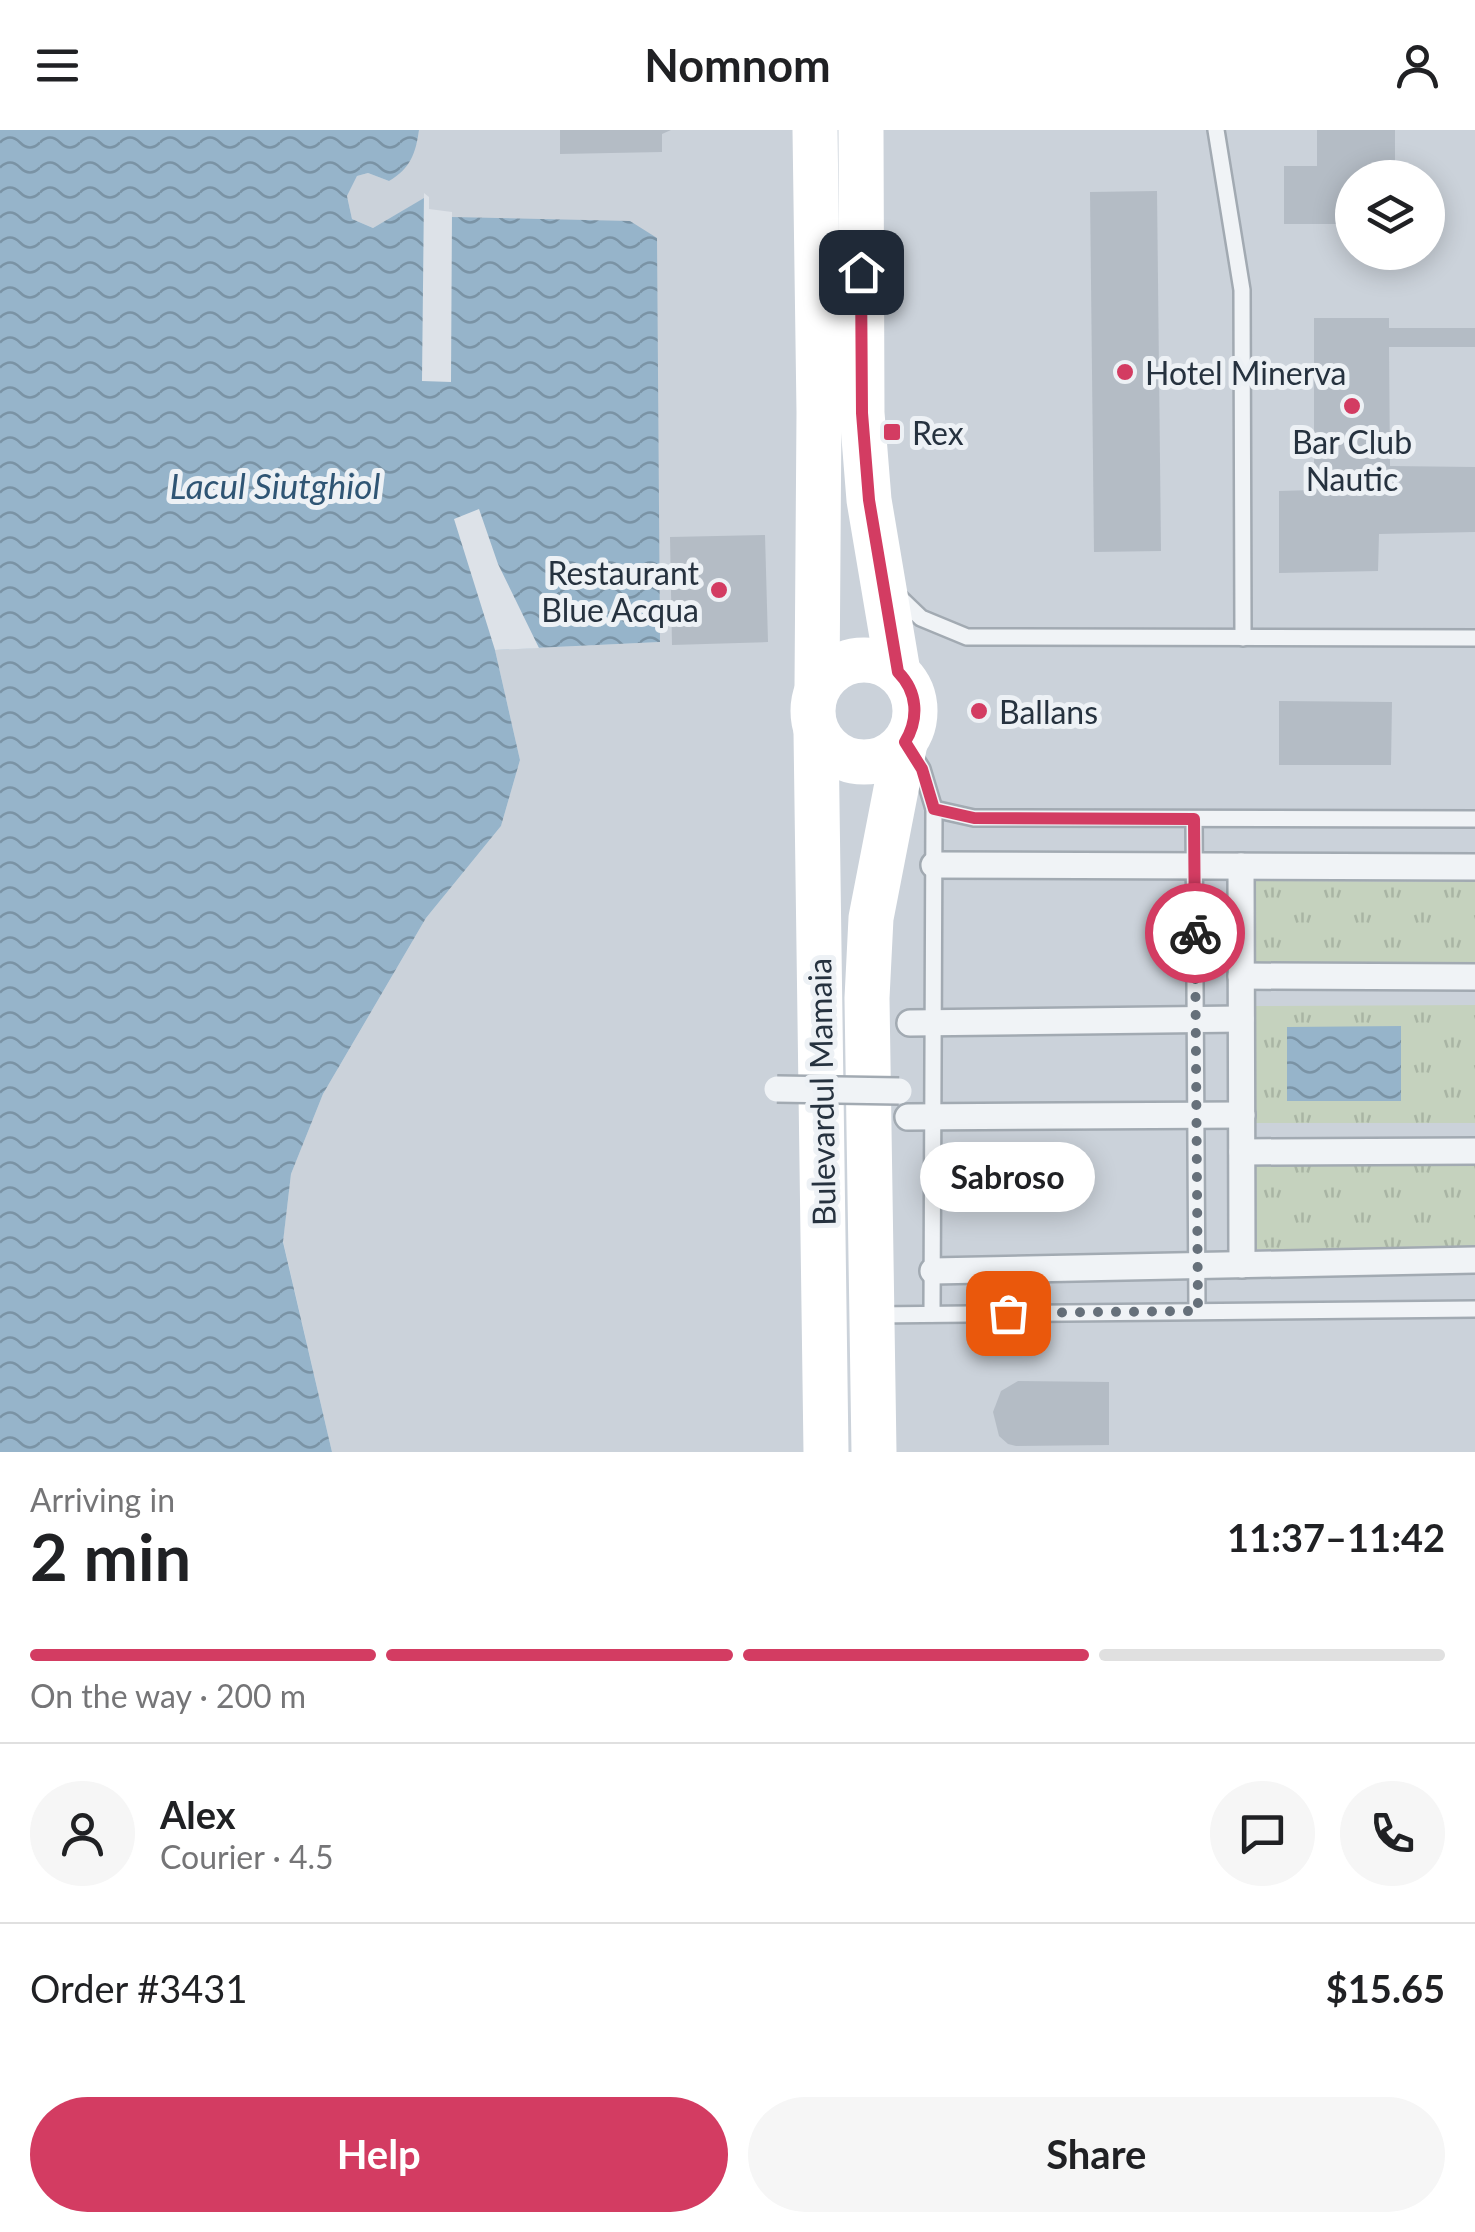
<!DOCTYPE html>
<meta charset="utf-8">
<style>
:root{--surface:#fff;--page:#f6f6f6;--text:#202124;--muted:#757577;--line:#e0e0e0;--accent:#d33c62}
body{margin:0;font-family:Lato,sans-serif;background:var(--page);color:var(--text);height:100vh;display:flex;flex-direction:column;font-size:38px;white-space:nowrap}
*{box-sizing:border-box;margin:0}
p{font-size:32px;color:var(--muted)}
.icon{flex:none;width:55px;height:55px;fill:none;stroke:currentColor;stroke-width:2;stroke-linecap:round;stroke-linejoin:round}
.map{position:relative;height:1322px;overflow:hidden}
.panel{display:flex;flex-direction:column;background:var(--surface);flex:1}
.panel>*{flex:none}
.buttons{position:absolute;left:1335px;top:30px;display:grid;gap:20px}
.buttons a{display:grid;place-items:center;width:110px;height:110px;border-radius:50%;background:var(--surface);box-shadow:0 5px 25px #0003;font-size:50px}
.pin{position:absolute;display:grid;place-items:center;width:85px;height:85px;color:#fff;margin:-42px;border-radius:20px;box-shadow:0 5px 15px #0006}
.courier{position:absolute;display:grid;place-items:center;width:100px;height:100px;margin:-50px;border:8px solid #d33c62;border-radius:50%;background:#fff;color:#222;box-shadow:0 2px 12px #0007}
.bubble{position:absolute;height:70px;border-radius:35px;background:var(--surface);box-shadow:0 5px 25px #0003;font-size:32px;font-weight:700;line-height:70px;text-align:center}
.overview em{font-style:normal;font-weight:700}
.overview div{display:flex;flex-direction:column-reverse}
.overview{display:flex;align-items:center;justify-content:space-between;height:170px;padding:0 30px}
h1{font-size:65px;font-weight:700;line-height:75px}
.bar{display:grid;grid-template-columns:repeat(4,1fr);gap:15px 10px;align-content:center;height:120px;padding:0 30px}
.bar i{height:12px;border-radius:8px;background:var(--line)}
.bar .selected{background:var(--accent)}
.bar p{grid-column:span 4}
.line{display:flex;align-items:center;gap:25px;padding:0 30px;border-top:2px solid var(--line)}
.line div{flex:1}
.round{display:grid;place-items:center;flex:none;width:105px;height:105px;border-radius:52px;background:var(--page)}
.action{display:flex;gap:20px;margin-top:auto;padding:20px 30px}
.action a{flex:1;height:115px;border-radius:60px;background:var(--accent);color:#fff;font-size:40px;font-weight:700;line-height:115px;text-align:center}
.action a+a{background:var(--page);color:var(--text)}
header{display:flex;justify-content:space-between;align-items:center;height:130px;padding:0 30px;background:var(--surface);font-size:45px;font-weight:700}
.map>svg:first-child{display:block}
.built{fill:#cbd2da;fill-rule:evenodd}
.grass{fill:url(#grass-tufts)}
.water{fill:url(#water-waves)}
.pier{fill:#dde2e8}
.building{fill:#b4bcc5}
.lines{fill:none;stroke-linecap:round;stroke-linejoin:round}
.service-casing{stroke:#a2aab2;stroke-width:20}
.pedestrian-casing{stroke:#a2aab2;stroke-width:30}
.service{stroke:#f0f3f6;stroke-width:15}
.pedestrian{stroke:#f0f3f6;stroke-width:25}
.secondary{stroke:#fff;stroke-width:45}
.pedestrian-bridge-casing{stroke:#a2aab2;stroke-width:30;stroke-linecap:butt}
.pedestrian-bridge{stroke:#f0f3f6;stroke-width:25}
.done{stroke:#66707a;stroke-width:10;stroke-dasharray:0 18}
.route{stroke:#d33c62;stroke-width:12}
.poi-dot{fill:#d33c62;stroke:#edf1f5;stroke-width:4}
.labels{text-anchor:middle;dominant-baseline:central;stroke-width:10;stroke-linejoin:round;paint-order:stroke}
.poi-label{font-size:32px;fill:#26323f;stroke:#edf1f5;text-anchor:start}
.street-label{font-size:32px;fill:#26323f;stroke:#edf1f5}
.water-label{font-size:35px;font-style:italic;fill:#2f5574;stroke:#edf1f5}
</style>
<header><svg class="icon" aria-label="menu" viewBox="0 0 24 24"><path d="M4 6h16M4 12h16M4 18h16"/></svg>Nomnom<svg class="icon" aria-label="person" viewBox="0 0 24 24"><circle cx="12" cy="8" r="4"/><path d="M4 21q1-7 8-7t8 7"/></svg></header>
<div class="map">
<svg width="1475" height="1322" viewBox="0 0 1475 1322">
<defs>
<pattern id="grass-tufts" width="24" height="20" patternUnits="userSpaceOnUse" patternTransform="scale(2.5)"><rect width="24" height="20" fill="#c5d2be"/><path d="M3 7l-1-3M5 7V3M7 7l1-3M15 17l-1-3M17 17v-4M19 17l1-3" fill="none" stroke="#a9b5a4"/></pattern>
<pattern id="water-waves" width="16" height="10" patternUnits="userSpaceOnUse" patternTransform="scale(2.5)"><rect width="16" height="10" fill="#96b4ca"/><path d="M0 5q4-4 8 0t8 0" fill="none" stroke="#7a93a5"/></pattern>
</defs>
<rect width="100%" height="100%" fill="#dde2e8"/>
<!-- built -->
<path class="built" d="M419 0H1475V1322H332L283 1111 291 1044 323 964 426 788 501 696 520 630 495 520 660 512 452 87 424 83 423 69 373 98 352 89 347 66 357 46 368 43 389 51 417 13ZM1352 48H1428V122H1352Z"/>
<!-- grass -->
<g class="grass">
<polygon points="1247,751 1475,752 1475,840 1247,840"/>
<polygon points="1475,875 1475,993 1250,993 1249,876"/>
<rect x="1249" y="1030" width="226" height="89"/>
</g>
<!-- water -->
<g class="water">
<path d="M0 0H419C416 23 410 39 389 51L368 43 357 46 347 66 352 89 373 98 424 68V83L452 87 630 91 657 108 660 512 495 520 520 630 501 696 426 788 323 964 291 1044 283 1112 332 1322H0Z"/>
<polygon points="1401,896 1401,971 1287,971 1287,897"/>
</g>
<!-- pier -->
<g class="pier">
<polygon points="424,63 429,67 429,79 452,82 451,252 422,251"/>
<polygon points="479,379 498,434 539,518 495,520 454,389"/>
</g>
<!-- building -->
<g class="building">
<polygon points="560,0 671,0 662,4 662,22 560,24"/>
<polygon points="1317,0 1395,0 1395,48 1352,48 1352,94 1284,94 1284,36 1317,36"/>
<polygon points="1157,61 1161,421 1094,422 1090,62"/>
<polygon points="1314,188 1389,188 1389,198 1475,198 1475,217 1389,217 1390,336 1475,337 1475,402 1379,404 1378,441 1279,443 1279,361 1314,360"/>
<polygon points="765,405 768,512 672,515 670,407"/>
<polygon points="1279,571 1392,572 1391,635 1279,635"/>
<polygon points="1018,1251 1109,1252 1109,1315 1016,1316 1008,1314 999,1306 993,1282 1001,1261"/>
</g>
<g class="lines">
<defs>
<g id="service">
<polyline points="1216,0 1242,160 1243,508"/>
<polyline points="897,465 921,488 967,507 1475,508"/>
<polyline points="912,623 922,639 934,679 932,1184"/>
<polyline points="934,679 974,688 1475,689"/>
<polyline points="1194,689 1197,1181"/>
<polyline points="874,1185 1475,1179"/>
</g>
<g id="pedestrian">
<polyline points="934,735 1475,737"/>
<polyline points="1241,736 1242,1135"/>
<polyline points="1241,846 1475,847"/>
<polyline points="910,893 1241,889"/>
<polyline points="908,987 1242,985"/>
<polyline points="1242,1022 1475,1021"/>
<polyline points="933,1141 1475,1130"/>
</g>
</defs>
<!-- service casing -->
<use href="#service" class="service-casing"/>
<!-- pedestrian casing -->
<use href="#pedestrian" class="pedestrian-casing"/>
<!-- service -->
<use href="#service" class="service"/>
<!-- pedestrian -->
<use href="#pedestrian" class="pedestrian"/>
<!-- secondary -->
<g class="secondary">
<polyline points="815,0 819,282 817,557"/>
<polyline points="861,0 862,283 869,370 898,542"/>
<circle cx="864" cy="581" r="51"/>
<polyline points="816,602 826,1322"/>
<polyline points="874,1322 867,868 871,788 905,613"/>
</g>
<defs>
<polyline id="pedestrian-bridge" points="777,959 899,961"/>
</defs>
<!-- pedestrian-bridge casing -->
<use href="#pedestrian-bridge" class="pedestrian-bridge-casing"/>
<!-- pedestrian-bridge -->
<use href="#pedestrian-bridge" class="pedestrian-bridge"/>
</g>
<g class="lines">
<!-- done -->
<polyline class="done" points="1008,1183 1198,1181 1195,803"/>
<!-- route -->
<path class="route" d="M861 142 862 283 869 370 898 542C918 562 919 589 905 612L922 639 934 679 974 688 1194 689 1195 803"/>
</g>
<!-- markers -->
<g class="poi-dot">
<circle cx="1125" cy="242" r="10"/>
<circle cx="1352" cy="276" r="10"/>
<rect x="882" y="292" width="20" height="20" rx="5"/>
<circle cx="719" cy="460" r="10"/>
<circle cx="979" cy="581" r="10"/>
</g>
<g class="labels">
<!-- poi labels -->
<g class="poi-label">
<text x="1145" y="242">Hotel Minerva</text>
<text x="912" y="302">Rex</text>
<text x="1352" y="311" text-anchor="middle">Bar Club<tspan x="1352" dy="37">Nautic</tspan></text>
<text x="699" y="442" text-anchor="end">Restaurant<tspan x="699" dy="37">Blue Acqua</tspan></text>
<text x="999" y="581">Ballans</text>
</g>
<!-- street labels -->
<g class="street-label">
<text transform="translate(821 962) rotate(-91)">Bulevardul Mamaia</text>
</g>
<!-- water labels -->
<g class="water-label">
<text x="275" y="355">Lacul Siutghiol</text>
</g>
</g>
</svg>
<div class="buttons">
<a><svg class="icon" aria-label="layers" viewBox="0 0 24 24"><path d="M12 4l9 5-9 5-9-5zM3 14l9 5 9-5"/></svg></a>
</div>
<div class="pin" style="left:1008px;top:1183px;background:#ea580c"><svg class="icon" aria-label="bag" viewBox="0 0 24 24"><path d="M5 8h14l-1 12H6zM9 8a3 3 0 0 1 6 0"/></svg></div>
<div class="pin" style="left:861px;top:142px;background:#1f2937"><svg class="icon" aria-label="home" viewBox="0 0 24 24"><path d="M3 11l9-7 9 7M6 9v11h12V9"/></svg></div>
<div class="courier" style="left:1195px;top:803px"><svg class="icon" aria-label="bike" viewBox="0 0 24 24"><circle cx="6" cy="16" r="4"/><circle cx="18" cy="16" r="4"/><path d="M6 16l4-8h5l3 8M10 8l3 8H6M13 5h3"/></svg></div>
<div class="bubble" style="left:920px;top:1012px;width:175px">Sabroso</div>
</div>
<section class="panel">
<div class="overview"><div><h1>2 min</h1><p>Arriving in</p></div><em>11:37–11:42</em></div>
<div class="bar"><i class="selected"></i><i class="selected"></i><i class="selected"></i><i></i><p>On the way · 200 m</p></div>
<div class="line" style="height:180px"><a class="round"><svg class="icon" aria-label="person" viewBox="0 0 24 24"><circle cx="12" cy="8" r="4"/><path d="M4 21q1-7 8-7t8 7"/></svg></a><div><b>Alex</b><p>Courier · 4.5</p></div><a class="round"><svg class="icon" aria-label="chat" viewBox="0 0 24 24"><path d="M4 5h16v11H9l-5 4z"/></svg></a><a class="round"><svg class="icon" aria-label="phone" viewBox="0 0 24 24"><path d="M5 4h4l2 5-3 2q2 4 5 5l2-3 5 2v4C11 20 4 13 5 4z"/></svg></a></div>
<div class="line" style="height:130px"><div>Order #3431</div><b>$15.65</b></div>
<div class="action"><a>Help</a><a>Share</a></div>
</section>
